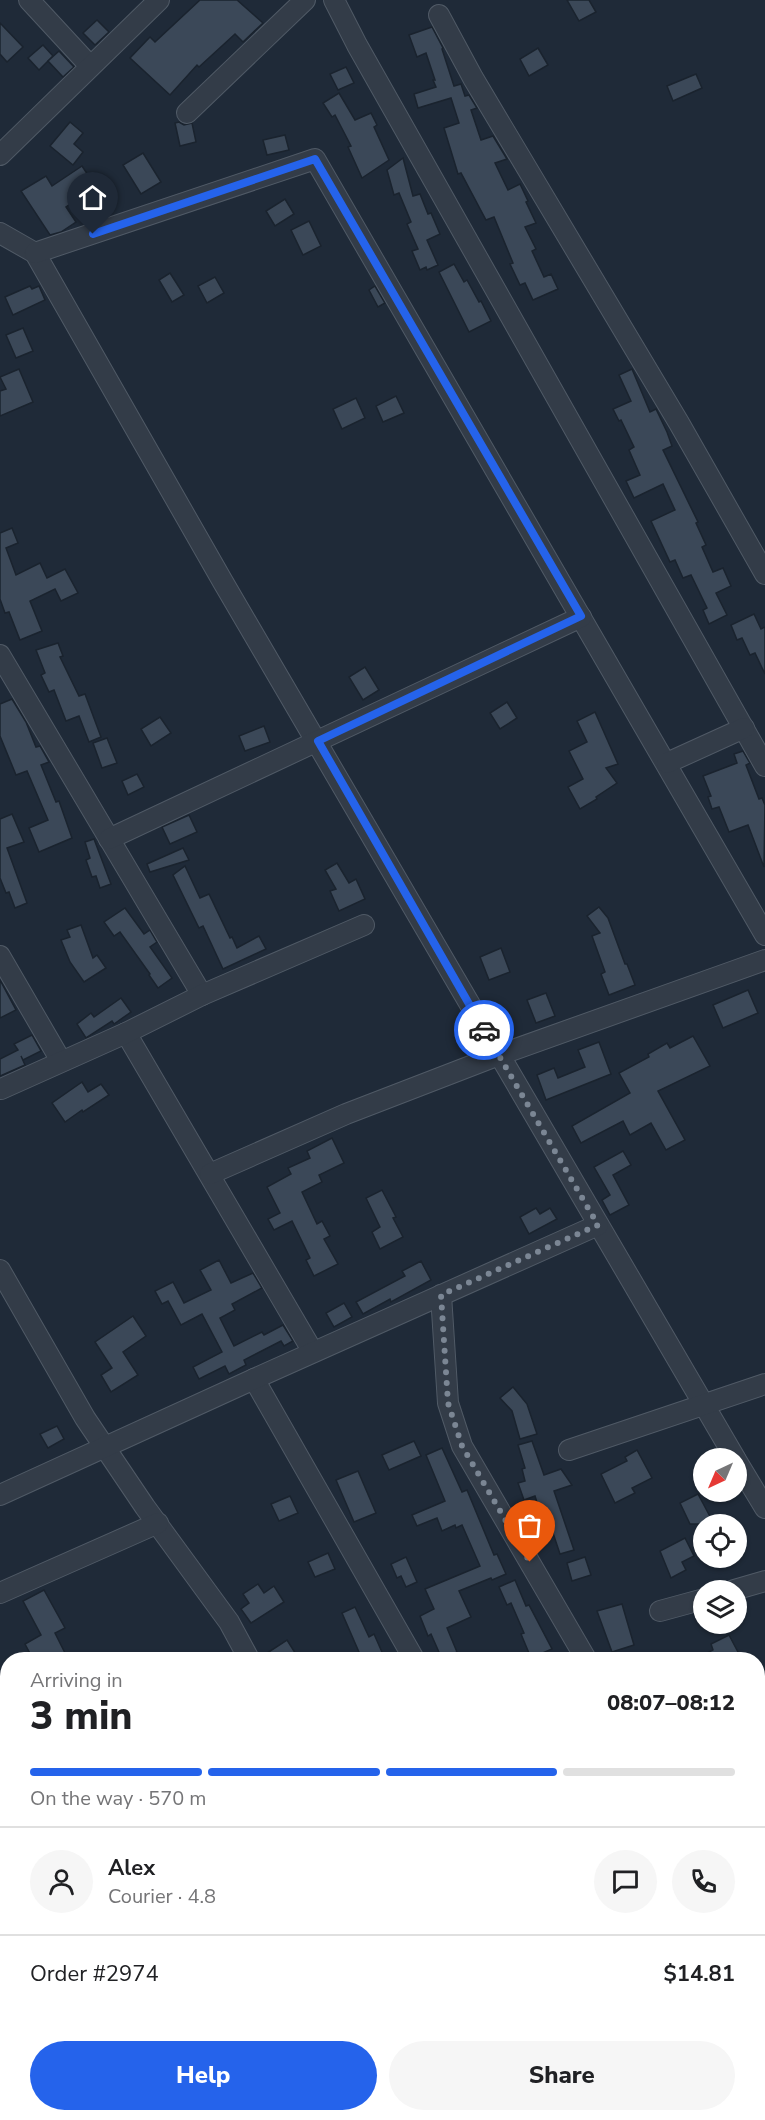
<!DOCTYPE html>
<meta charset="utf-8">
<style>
:root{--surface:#fff;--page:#f6f6f6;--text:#202124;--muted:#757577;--line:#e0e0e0;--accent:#2563eb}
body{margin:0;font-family:"Nunito Sans",sans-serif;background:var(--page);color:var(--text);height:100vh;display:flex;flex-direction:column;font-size:22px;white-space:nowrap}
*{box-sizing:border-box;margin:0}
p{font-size:20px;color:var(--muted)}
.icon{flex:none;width:33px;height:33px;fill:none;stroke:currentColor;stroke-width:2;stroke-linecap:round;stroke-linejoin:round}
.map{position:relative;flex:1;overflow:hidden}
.sheet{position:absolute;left:0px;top:1652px;width:765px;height:470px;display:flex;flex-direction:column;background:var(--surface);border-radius:24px 24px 0 0;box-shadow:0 2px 4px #0004}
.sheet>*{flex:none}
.needle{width:39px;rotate:224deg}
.controls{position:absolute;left:693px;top:1448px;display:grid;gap:12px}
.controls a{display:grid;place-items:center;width:54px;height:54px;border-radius:50%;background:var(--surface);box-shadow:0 2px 4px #0004;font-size:30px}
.pin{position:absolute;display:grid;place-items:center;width:51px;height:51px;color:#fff;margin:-62px -26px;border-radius:50% 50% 50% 0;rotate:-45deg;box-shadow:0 0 6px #0007}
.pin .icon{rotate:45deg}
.courier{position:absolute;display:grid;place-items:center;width:60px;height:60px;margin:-30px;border:4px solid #2563eb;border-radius:50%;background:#fff;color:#222;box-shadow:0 2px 8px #0007}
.headline em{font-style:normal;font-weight:800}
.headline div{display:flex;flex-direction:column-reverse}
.headline{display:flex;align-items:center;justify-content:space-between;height:102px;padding:0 30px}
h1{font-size:39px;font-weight:800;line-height:45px}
.bar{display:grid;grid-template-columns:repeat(4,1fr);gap:9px 6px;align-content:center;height:72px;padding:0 30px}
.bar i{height:8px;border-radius:4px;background:var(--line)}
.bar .current{background:var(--accent)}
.bar p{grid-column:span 4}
.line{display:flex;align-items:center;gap:15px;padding:0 30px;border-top:2px solid var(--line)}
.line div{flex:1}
.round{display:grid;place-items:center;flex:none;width:63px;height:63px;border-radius:32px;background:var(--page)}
.cta{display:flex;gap:12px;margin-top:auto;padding:12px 30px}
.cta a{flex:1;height:69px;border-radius:36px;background:var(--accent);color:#fff;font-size:24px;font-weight:800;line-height:69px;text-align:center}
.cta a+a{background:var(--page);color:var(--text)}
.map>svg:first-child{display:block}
.building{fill:#3b4858;stroke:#1a232e;stroke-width:1.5}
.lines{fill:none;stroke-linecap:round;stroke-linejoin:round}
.street-casing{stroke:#505a66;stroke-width:22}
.street{stroke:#333c48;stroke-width:20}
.done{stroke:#7b8694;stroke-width:6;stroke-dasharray:0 10.8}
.route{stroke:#2563eb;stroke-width:8}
</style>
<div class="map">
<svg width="765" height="2120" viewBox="0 0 765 2120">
<rect width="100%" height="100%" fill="#1f2a38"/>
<!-- building -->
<g class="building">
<polygon points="200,0 237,0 263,23 243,42 235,34 199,67 197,65 170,95 130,58 150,37 155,42"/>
<polygon points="567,0 589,0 596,12 579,21"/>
<polygon points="97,20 109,32 95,45 83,33"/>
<polygon points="0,23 23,47 7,62 0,54"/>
<polygon points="432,27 443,48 442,49 454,86 461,84 465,96 469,95 477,108 471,110 481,140 493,136 507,159 495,163 508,190 520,184 528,201 526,202 536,223 525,227 536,249 532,251 544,277 551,274 558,289 533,300 525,283 520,285 510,264 513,263 494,217 486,220 461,173 458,174 444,128 459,123 451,98 418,108 414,94 436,87 433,80 435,80 426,53 417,57 409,35"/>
<polygon points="43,45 53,56 39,70 28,58"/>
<polygon points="538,48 548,65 529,76 520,59"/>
<polygon points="59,51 74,67 63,77 48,61"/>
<polygon points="346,67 354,83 338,90 330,74"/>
<polygon points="696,74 702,88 673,101 667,86"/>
<polygon points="339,93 355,120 371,113 377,125 374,127 389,160 362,178 348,147 351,146 335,115 332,117 323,103"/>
<polygon points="70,122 83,133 74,144 83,152 73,165 50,146"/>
<polygon points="179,122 184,125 192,123 196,142 180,146 175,123"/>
<polygon points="285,135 289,150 267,155 263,140"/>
<polygon points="143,153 161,182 141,194 123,165"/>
<polygon points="403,158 413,196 420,194 428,214 431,213 440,234 427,240 438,265 427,270 426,267 420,270 412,251 418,249 407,224 411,222 399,193 394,195 387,170"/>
<polygon points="82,166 96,187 66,207 76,222 61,232 50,235 21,191 46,176 52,186"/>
<polygon points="285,199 294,214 275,226 266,211"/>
<polygon points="309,221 321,246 303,255 291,230"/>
<polygon points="454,264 464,282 467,280 479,302 481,301 491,321 469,332 439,272"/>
<polygon points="170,273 184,295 172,302 159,280"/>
<polygon points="215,277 224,293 207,303 198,286"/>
<polygon points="30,286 32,289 39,286 45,300 13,315 5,297"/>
<polygon points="375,286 385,303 378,307 369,290"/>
<polygon points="23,328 33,351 16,358 6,335"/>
<polygon points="19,369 33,402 0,416 0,391 6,389 0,377"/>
<polygon points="632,369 650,412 656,409 667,432 672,446 663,450 698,522 696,523 706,545 702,547 713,572 723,568 731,586 716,593 727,615 709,624 703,610 707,608 691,575 683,578 675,560 670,562 651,521 675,510 663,484 634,498 626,481 640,475 629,450 634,447 621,420 619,421 613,409 631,401 619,375"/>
<polygon points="396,396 404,413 383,422 376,406"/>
<polygon points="356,398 365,418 342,429 333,409"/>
<polygon points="12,528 18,543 6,548 16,575 40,563 47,578 65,569 78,593 61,601 55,589 30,601 42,631 20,640 9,612 5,613 0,599 0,533"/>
<polygon points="754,614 761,629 765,627 765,674 755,653 750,655 742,638 737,640 731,625"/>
<polygon points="58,643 63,656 60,657 79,696 85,694 101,737 89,742 79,716 66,721 54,690 49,692 41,675 45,673 36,650"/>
<polygon points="365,667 379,690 363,700 349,677"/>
<polygon points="12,699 26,722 36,747 40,746 49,762 41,765 56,802 59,801 72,838 39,852 29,828 48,820 27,771 16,775 0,736 0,704"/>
<polygon points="507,702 517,718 500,729 490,713"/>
<polygon points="595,712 618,764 606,768 617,783 596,797 597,799 580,809 568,787 583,779 569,751 587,742 577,721"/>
<polygon points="160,717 171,733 151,746 141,729"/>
<polygon points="264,726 270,742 245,751 239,736"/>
<polygon points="107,738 117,763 102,768 93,743"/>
<polygon points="743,751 750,763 746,765 759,799 762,798 765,805 764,867 748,825 729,832 719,807 712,809 708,797 711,796 703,776 737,763 734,754"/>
<polygon points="137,774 144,787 128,795 122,781"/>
<polygon points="12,814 24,842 7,848 27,903 15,908 9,892 6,893 0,878 0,819"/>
<polygon points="189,815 197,832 170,844 162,827"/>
<polygon points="94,839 111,884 100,888 96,876 92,877 86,860 90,858 85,842"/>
<polygon points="183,848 189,860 150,872 147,864"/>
<polygon points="337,863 349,883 356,879 365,899 339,911 330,891 336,889 325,870"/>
<polygon points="185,866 200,898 209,894 230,938 232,937 237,948 259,936 266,949 223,969 203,926 199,928 173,875"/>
<polygon points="599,907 608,918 625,964 627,964 635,985 609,995 601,974 605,972 592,936 600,933 587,916"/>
<polygon points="125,908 144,934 150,930 157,942 150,947 172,978 158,988 149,975 150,974 120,932 114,936 104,922"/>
<polygon points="81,925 93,958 97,955 106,968 84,982 70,962 61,940 70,937 67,930"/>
<polygon points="501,948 510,972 489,980 480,957"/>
<polygon points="0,980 16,1010 0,1018"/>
<polygon points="748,990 758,1013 723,1028 713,1005"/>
<polygon points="546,993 555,1016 536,1023 527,1000"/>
<polygon points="121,998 131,1012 114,1024 112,1021 86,1038 77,1024 91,1013 94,1017"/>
<polygon points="32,1035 41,1051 23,1060 21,1056 25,1065 0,1076 0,1059 18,1050 14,1044"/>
<polygon points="693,1036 710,1066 658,1091 685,1140 666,1150 651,1123 630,1135 623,1121 581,1143 572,1126 630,1093 619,1073 649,1057 648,1054 667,1043 670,1048"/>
<polygon points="599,1042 611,1074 546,1100 537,1075 554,1068 558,1078 585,1067 578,1050"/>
<polygon points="82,1082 88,1092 101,1084 109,1095 83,1112 82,1110 65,1122 52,1103"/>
<polygon points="332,1138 344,1163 319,1175 322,1182 302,1192 317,1224 322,1221 330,1236 324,1239 338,1264 314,1276 306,1260 310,1258 292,1221 274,1230 268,1219 280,1213 267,1187 291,1174 288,1168 310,1158 307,1151"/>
<polygon points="623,1151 631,1165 613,1175 629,1205 610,1215 602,1200 610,1195 594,1167"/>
<polygon points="382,1190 396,1217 393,1218 403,1237 380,1249 372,1232 380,1227 366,1198"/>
<polygon points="536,1208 540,1214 550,1208 557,1219 529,1234 520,1217"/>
<polygon points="219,1260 231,1283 253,1273 262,1288 232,1304 235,1310 220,1318 234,1346 262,1332 264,1335 283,1325 293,1341 284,1346 281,1341 244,1360 246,1365 229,1374 225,1366 199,1379 193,1367 222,1352 202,1314 181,1325 168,1301 162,1304 155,1291 173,1282 184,1303 211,1290 200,1270"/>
<polygon points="421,1261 431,1280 391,1302 390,1299 363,1314 356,1302 405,1276 402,1271"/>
<polygon points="344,1303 352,1317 334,1327 326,1313"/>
<polygon points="133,1316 146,1336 123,1352 138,1375 111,1392 101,1375 112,1368 95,1342"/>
<polygon points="513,1387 527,1404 537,1434 520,1439 512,1411 500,1398"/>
<polygon points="57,1426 64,1439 48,1448 40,1434"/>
<polygon points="414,1441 421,1456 389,1470 382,1455"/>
<polygon points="532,1441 544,1475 561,1469 572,1485 554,1491 574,1550 560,1554 550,1524 544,1525 535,1496 524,1500 518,1483 525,1481 522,1469 525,1468 518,1445"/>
<polygon points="442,1448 462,1492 467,1490 494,1555 497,1554 506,1574 492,1580 491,1578 459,1591 471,1617 447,1628 457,1652 442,1659 431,1634 428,1636 420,1616 434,1609 425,1589 480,1566 462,1525 456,1528 455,1525 442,1531 437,1518 417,1526 412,1515 445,1501 426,1455"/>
<polygon points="637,1450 652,1478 632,1488 635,1493 615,1503 601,1474 627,1461 625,1457"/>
<polygon points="358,1471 376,1513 354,1522 336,1480"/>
<polygon points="698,1494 714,1524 690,1524 680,1503"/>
<polygon points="290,1496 298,1513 279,1521 271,1504"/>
<polygon points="685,1538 694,1556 682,1562 686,1570 671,1578 660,1551"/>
<polygon points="328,1553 335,1569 315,1577 308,1562"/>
<polygon points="406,1557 417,1582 406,1587 401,1576 397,1578 391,1564"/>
<polygon points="585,1557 591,1575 572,1581 567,1563"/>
<polygon points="515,1580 526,1606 529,1605 552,1649 531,1658 521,1634 524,1633 511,1603 507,1605 499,1587"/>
<polygon points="258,1584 264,1593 274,1586 284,1602 251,1623 241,1609 249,1603 243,1594"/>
<polygon points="44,1590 65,1628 55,1633 68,1659 33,1659 25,1644 41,1635 23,1601"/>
<polygon points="622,1604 634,1645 612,1652 597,1611"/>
<polygon points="355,1607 369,1637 374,1634 385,1659 362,1659 342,1613"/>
<polygon points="729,1635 739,1654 731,1659 696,1659 713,1650 711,1644"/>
<polygon points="287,1640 299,1659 261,1659 261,1657"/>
</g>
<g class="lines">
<defs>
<g id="street">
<polyline points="29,0 90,66"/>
<polyline points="334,0 357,45 765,766"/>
<polyline points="439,15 473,78 679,423 765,574"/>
<polyline points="187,113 305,0"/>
<polyline points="0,155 159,0"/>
<polyline points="0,233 35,253 223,582 735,1458"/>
<polyline points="35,253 315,159 765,935"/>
<polyline points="0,655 202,995"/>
<polyline points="667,763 744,728"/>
<polyline points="109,839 581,617"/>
<polyline points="0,956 61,1061"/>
<polyline points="126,1033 313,1352"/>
<polyline points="1,1089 126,1033 202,995 364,925"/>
<polyline points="210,1174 346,1114 499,1055 765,960"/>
<polyline points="0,1270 85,1418 145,1507 229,1622 249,1659"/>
<polyline points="441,1295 448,1403 462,1446 586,1659"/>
<polyline points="254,1379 414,1659"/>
<polyline points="569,1450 765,1384"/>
<polyline points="736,1460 765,1508"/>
<polyline points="0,1495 254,1379 598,1225"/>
<polyline points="734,1590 765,1581"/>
<polyline points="0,1593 158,1523"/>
<polyline points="660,1611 704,1599"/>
<polyline points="758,1776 765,1773"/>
<polyline points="0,1843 8,1856"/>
<polyline points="758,1954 765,1967"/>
<polyline points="155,2114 158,2120"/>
<polyline points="550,2114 552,2120"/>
<polyline points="756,2114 758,2120"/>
<polyline points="379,2120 395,2114"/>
</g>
</defs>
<!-- street casing -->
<use href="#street" class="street-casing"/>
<!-- street -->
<use href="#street" class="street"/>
</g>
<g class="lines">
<!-- done -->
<polyline class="done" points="484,1030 598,1225 441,1295 448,1403 462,1446 530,1562"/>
<!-- route -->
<polyline class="route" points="93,234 315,159 581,616 318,741 484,1030"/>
</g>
</svg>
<div class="controls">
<a><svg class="needle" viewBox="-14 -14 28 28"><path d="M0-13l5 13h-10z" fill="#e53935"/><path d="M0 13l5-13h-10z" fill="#757577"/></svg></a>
<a><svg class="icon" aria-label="locate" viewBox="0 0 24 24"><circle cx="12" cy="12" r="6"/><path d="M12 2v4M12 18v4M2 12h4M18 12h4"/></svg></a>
<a><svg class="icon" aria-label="layers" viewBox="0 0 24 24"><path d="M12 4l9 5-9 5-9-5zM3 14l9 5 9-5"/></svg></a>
</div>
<div class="pin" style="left:530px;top:1562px;background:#ea580c"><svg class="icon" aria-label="bag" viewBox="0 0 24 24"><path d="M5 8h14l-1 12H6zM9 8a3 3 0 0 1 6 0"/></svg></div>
<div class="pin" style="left:93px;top:234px;background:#1f2937"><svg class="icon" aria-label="home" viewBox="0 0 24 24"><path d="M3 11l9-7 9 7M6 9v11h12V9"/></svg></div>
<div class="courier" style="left:484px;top:1030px"><svg class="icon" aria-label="car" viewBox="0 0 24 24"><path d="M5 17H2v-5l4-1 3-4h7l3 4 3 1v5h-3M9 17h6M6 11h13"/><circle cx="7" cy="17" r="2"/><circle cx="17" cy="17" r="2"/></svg></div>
<section class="sheet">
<div class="headline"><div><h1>3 min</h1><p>Arriving in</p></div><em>08:07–08:12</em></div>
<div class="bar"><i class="current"></i><i class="current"></i><i class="current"></i><i></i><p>On the way · 570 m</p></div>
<div class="line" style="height:108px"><a class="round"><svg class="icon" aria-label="person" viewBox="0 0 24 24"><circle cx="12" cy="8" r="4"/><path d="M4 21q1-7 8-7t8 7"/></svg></a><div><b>Alex</b><p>Courier · 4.8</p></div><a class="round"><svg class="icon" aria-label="chat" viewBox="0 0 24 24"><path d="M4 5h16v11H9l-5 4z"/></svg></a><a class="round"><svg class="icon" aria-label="phone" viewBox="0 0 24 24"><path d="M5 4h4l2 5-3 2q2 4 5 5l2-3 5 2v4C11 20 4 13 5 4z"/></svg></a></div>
<div class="line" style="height:78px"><div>Order #2974</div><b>$14.81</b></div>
<div class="cta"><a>Help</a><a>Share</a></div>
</section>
</div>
